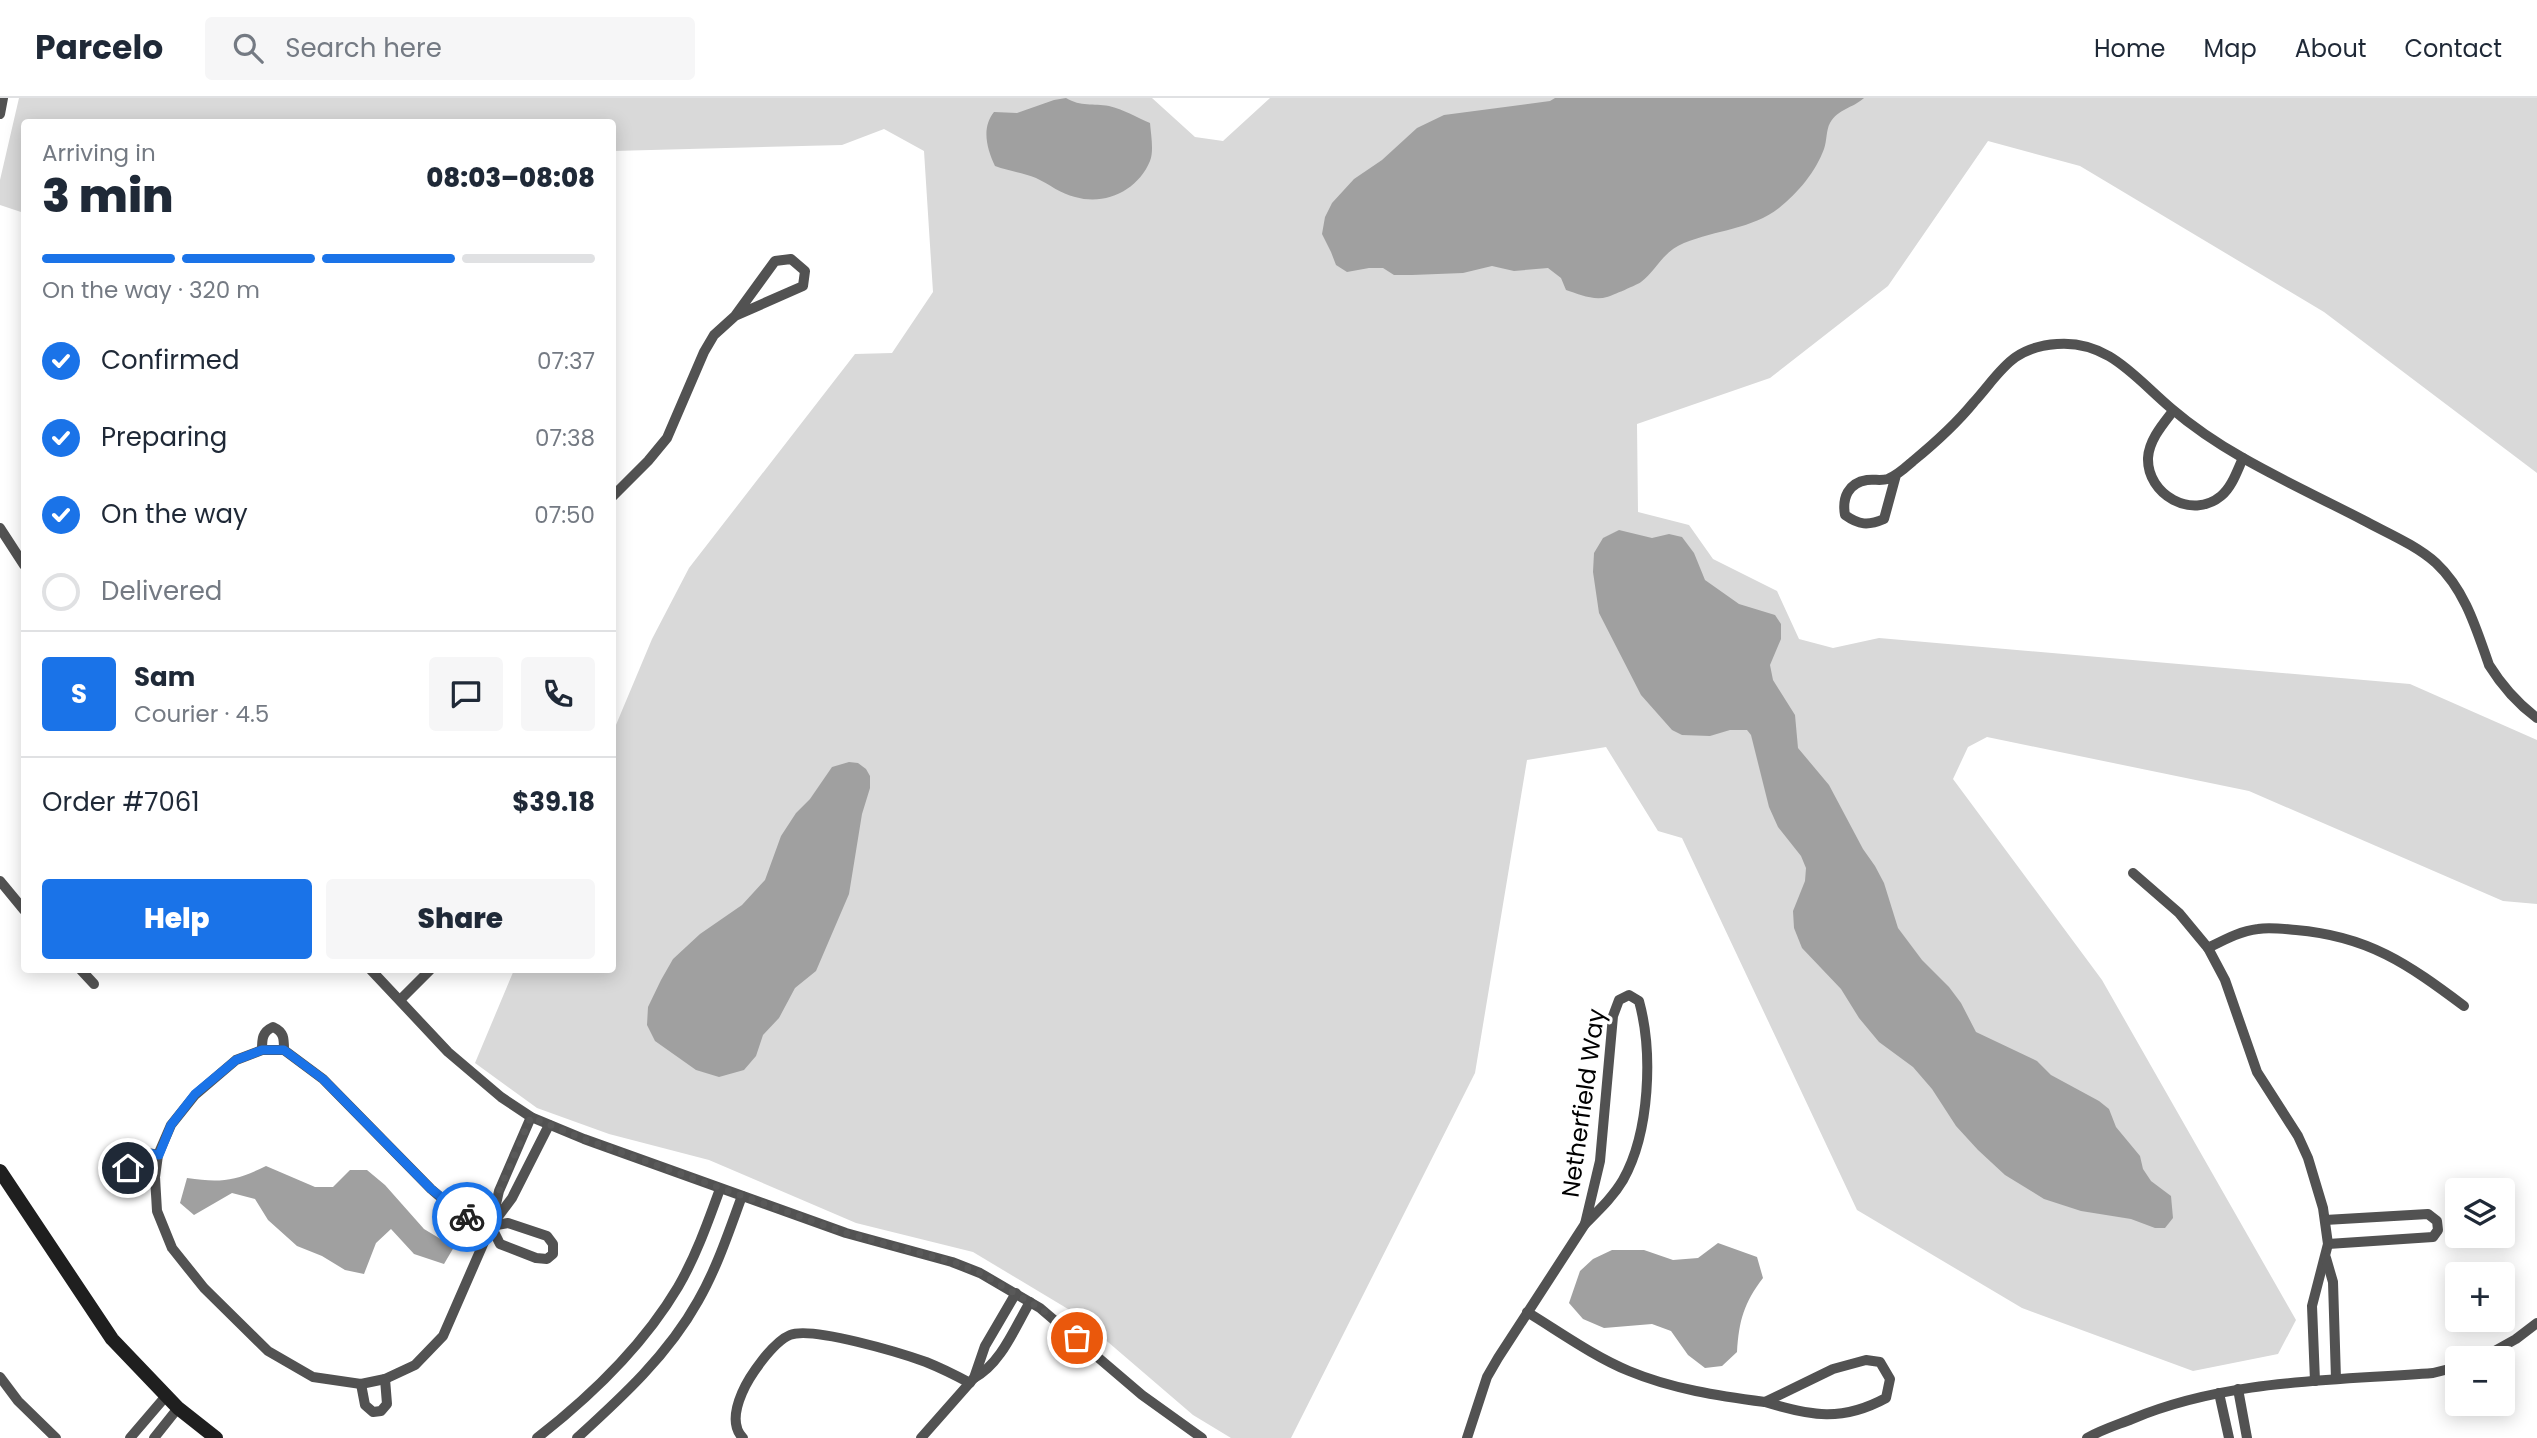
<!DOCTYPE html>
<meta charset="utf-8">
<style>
:root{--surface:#fff;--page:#f6f6f7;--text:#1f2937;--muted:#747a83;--line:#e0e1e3;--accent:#1a73e8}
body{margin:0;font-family:Poppins,sans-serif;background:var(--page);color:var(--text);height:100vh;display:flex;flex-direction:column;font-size:26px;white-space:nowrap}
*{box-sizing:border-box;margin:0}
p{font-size:23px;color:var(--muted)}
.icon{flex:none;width:38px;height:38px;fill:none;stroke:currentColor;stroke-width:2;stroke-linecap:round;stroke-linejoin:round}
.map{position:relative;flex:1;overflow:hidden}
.panel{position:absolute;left:21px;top:21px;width:595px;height:854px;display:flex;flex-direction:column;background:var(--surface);border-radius:7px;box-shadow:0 4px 18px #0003}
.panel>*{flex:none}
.fabs{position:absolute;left:2445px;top:1080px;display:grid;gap:14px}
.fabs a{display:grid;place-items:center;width:70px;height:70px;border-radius:7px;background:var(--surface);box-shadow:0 4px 18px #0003;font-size:35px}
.pin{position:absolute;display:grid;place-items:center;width:60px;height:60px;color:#fff;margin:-30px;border:4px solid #fff;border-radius:50%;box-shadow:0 2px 7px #0007}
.courier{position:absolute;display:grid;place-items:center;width:70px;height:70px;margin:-35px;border:5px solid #1a73e8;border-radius:50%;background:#fff;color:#222;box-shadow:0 2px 9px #0007}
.summary em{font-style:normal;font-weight:800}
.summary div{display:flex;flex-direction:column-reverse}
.summary{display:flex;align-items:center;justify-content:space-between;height:119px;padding:0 21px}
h1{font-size:46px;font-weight:800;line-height:52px}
.bar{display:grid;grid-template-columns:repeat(4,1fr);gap:10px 7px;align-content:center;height:84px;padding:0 21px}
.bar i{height:9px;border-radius:5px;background:var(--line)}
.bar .selected{background:var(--accent)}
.bar p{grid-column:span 4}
.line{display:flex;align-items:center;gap:18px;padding:0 21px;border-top:2px solid var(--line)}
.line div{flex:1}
.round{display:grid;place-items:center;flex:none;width:74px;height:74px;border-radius:7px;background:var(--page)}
ol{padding:0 21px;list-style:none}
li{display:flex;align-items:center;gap:21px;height:77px}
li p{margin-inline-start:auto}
li .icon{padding:7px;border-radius:50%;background:var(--accent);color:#fff;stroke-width:4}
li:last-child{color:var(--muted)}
li i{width:38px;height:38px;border:4px solid var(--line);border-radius:50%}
.action{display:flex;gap:14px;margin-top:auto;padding:14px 21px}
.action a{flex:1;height:80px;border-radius:7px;background:var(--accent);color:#fff;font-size:28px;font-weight:800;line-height:80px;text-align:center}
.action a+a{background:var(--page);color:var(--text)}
header{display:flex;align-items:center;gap:42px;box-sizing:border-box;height:98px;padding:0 35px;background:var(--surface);border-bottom:2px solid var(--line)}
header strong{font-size:33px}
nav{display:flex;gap:38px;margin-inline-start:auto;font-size:24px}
.search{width:490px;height:63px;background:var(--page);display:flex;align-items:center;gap:18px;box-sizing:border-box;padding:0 24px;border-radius:7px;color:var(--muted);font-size:26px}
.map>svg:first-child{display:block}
.green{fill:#d9d9d9}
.water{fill:#a0a0a0}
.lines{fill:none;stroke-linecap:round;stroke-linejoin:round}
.street{stroke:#525252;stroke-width:10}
.secondary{stroke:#1f1f1f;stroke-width:14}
.done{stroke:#595959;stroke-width:7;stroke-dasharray:0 12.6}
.route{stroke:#1a73e8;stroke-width:9}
.labels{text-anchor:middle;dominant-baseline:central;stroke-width:6;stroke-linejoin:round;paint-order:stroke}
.street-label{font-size:24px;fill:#000;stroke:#fff}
</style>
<header>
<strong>Parcelo</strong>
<div class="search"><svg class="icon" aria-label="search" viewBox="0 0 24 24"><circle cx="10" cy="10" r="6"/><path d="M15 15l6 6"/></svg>Search here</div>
<nav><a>Home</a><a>Map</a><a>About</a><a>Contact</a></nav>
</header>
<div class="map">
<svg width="2537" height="1340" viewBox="0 0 2537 1340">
<rect width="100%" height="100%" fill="#fff"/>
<!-- green -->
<polygon class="green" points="19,0 1152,0 1195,39 1223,43 1270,0 2537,0 2537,375 2324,214 2080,68 1988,43 1888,188 1770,280 1637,326 1638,414 1689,427 1713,461 1777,493 1799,541 1833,550 1879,540 2410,586 2537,642 2537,806 2503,803 2249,693 1987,639 1968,649 1953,681 2102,882 2296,1222 2278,1256 2193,1273 2022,1210 1857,1112 1682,740 1658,733 1606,649 1527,662 1475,975 1291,1340 1231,1340 1193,1317 1073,1214 973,1154 856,1125 709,1062 609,1036 537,1010 475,965 514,872 612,872 613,634 652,541 689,470 855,256 892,255 933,194 924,53 884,31 842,47 613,53 612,24 24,24 24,115 0,107 0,82"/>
<!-- water -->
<g class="water">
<path d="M1066 0C1081 9 1093 5 1109 8 1123 11 1138 20 1150 25 1151 37 1154 53 1150 63 1138 92 1106 108 1075 99 1061 96 1049 86 1036 80 1024 75 1009 73 995 68 987 51 981 30 994 14L1017 15 1054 2Z"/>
<path d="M1555 0H1864C1853 10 1838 11 1830 25 1826 32 1827 43 1824 51 1816 73 1798 95 1779 110 1752 131 1716 132 1684 145 1662 154 1656 173 1641 184 1639 186 1611 198 1607 199 1594 203 1578 196 1566 192L1561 180 1548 170 1514 173 1492 168 1463 175 1412 177H1394L1383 170H1369L1347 174 1336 167 1331 154 1322 136 1325 119 1332 105 1354 81 1382 62 1417 30 1444 17 1550 3Z"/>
<polygon points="1619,432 1652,440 1669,436 1682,439 1694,455 1705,482 1739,506 1775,517 1781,526 1781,541 1770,567 1773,582 1795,617 1798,650 1829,687 1863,751 1875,768 1884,785 1898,830 1922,862 1949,889 1961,905 1976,934 2037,963 2051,977 2099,1003 2109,1011 2116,1029 2140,1058 2143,1071 2151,1083 2171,1098 2173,1120 2165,1130 2155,1130 2131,1121 2081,1113 2044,1101 2005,1077 1978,1052 1956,1028 1932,991 1913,969 1879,944 1859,920 1841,891 1802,850 1794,830 1793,813 1805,783 1806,770 1801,758 1778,729 1769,709 1751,637 1747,632 1730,632 1710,638 1682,637 1672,632 1641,597 1599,515 1593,474 1594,455 1603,440"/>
<polygon points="849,664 858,665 866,671 870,678 870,690 862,716 849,796 816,873 795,890 779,920 763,937 756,958 744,972 719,979 696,972 655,943 647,927 648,909 661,882 673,861 700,836 742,807 765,782 781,738 796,715 810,701 832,669"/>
<path d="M266 1068 315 1089H333L350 1072H367L385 1087 424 1131 454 1149 444 1166 414 1156 391 1131 376 1145 364 1176 345 1172 322 1158 297 1148 268 1122 255 1101 232 1095 194 1117 180 1105 187 1080C221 1085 235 1083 266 1068Z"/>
<path d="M1718 1145 1757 1159 1763 1180C1744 1205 1739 1222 1737 1254L1722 1268 1705 1270 1688 1257 1671 1233 1652 1226 1604 1230 1583 1221 1569 1205 1580 1173 1593 1161 1612 1152H1644L1673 1162 1698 1160Z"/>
</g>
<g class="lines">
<!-- street -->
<g class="street">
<polyline points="0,16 3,0"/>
<path d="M2173 313C2163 326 2149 342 2148 360 2147 397 2192 422 2221 398 2232 389 2237 373 2243 360"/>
<path d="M1896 377 1884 421C1868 428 1859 427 1845 417 1842 400 1848 385 1867 382 1874 381 1881 383 1888 381 1898 377 1905 370 1913 363 1935 345 1956 326 1974 304 2001 274 2011 249 2057 246 2109 242 2136 281 2172 311 2228 359 2298 388 2363 422 2387 435 2416 447 2436 465 2465 492 2476 530 2489 567 2502 588 2517 605 2537 620"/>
<polyline points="612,399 648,363 667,340 704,254 714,237 735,218 775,163 791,161 805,173 803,188 735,218"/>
<polyline points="0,430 24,467"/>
<polyline points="2133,775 2179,815 2208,850 2225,882 2257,974 2298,1038 2308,1060 2323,1110 2328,1146 2312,1208 2315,1283"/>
<polyline points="0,783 24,812"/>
<path d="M2208 850C2224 842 2240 833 2258 831 2270 829 2283 831 2296 832 2368 838 2408 866 2464 908"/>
<polyline points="81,872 94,886"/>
<polyline points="371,872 448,954 501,999 531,1019 584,1041 846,1135 952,1164 980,1175 1040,1210 1142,1297 1202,1340"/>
<path d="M1629 897 1639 903C1653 954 1650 1034 1623 1082 1613 1099 1599 1112 1585 1126L1600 1063 1613 918 1619 902Z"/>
<polyline points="400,902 430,872"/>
<path d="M262 952C262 941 262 934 273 929 284 934 284 940 284 952"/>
<path d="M155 1079C141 1077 130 1077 126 1062 134 1049 146 1055 158 1057"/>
<polyline points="2325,1122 2428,1116 2437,1123 2438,1132 2433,1139 2328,1146"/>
<polyline points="491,1128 500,1146 536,1160 547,1161 553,1156 553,1146 547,1138 508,1125 491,1128 475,1124 459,1115 431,1091 323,981 284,952 262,952 236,962 195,997 171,1027 158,1057 155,1079 157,1113 172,1150 204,1190 268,1253 313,1279 361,1286 385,1281 415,1267 443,1238 491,1128 499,1093 531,1019"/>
<polyline points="491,1128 512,1100 549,1027"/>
<polyline points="2326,1160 2333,1184 2336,1281"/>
<path d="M1527 1214C1560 1234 1593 1258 1629 1273 1672 1291 1719 1298 1765 1304"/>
<polyline points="2482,1260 2516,1241 2537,1225"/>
<path d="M1866 1262 1880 1264 1890 1281 1886 1300C1842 1324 1811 1318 1765 1304L1833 1271Z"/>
<polyline points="0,1279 18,1303 56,1340"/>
<polyline points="974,1280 985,1248 1016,1195"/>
<polyline points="361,1286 365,1307 373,1314 381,1313 387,1306 385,1281"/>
<polyline points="2238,1291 2247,1340"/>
<polyline points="2219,1295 2229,1340"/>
<polyline points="130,1340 166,1298"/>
<polyline points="154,1340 178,1310"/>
<path d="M537 1340C591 1298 643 1248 678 1189 696 1158 708 1124 720 1091"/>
<path d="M577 1340C622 1299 668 1257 698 1203 717 1170 729 1133 742 1098"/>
<path d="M743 1340C731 1328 736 1309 742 1295 749 1278 773 1244 790 1237 812 1228 901 1255 926 1264 941 1270 955 1277 970 1285"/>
<path d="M921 1340 974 1280C1001 1266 1015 1229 1030 1204"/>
<polyline points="1467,1340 1487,1279 1498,1260 1585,1126"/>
<path d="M2087 1340C2101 1332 2117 1327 2132 1321 2228 1281 2331 1283 2433 1275L2457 1269"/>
</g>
<!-- secondary -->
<polyline class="secondary" points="0,1073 112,1241 178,1310 216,1340"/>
</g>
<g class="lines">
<!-- done -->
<polyline class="done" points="467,1119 491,1128 499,1093 531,1019 584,1041 846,1135 953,1164 980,1175 1040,1210 1077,1240"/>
<!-- route -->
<path class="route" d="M128 1070 126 1062C134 1049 146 1055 159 1057L171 1027 195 996 236 962 262 952H284L323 981 431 1091 467 1119"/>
</g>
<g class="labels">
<!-- street labels -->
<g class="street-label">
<text transform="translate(1583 1005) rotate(-82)">Netherfield Way</text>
</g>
</g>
</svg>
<div class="fabs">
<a><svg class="icon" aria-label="layers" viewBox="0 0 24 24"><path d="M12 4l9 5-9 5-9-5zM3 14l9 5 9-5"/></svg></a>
<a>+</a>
<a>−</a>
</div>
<div class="pin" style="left:1077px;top:1240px;background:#ea580c"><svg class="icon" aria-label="bag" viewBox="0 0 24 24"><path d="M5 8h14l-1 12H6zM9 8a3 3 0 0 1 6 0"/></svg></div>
<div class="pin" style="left:128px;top:1070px;background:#1f2937"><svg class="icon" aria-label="home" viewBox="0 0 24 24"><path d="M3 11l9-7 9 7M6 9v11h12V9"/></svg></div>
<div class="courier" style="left:467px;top:1119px"><svg class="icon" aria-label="bike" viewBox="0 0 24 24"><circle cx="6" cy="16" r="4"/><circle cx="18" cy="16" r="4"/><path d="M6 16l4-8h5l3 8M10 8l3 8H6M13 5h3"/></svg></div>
<section class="panel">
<div class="summary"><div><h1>3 min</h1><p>Arriving in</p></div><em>08:03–08:08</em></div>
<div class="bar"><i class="selected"></i><i class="selected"></i><i class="selected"></i><i></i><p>On the way · 320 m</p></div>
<ol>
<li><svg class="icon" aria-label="check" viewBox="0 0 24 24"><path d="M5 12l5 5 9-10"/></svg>Confirmed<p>07:37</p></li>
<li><svg class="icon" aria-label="check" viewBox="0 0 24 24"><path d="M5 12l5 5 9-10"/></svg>Preparing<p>07:38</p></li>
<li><svg class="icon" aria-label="check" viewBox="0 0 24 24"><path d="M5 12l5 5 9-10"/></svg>On the way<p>07:50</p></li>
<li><i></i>Delivered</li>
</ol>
<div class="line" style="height:126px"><b class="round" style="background:var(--accent);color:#fff">S</b><div><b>Sam</b><p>Courier · 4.5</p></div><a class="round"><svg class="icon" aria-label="chat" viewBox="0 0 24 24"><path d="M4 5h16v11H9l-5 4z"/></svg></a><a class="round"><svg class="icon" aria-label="phone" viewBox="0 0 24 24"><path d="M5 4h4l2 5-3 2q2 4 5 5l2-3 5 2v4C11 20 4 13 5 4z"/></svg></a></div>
<div class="line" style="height:91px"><div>Order #7061</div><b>$39.18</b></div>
<div class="action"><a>Help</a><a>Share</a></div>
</section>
</div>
